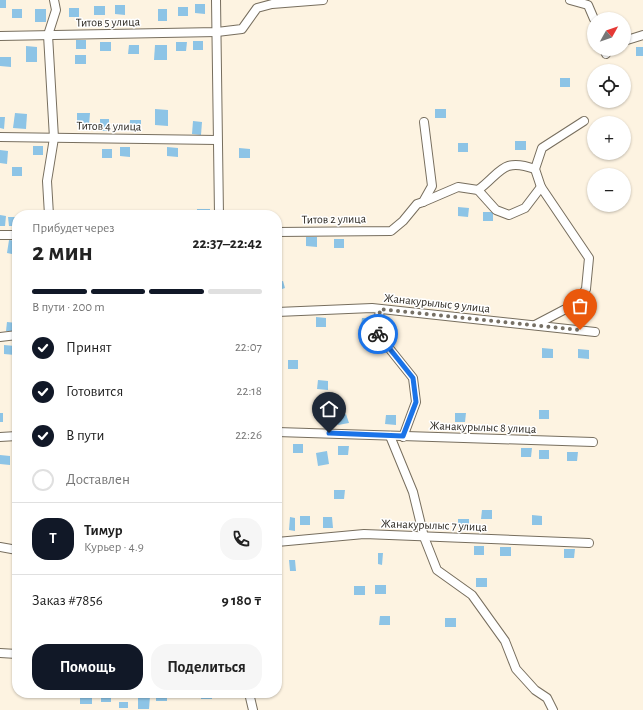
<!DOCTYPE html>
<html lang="ru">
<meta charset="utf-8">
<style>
:root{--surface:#fff;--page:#f6f6f6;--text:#222;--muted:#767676;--line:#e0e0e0;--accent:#111827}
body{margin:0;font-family:"Alegreya Sans",sans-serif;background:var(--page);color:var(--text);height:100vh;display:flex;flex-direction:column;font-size:15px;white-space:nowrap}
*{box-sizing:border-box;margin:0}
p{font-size:13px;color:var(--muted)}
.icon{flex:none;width:22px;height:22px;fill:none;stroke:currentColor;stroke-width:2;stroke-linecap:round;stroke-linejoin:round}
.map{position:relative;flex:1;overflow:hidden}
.side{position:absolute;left:12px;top:210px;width:270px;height:488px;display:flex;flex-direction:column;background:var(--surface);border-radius:16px;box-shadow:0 1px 3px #0004}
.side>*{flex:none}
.needle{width:26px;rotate:50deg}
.buttons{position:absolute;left:587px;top:12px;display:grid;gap:8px}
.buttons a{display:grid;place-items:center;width:44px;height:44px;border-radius:50%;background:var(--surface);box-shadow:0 1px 3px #0004;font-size:20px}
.pin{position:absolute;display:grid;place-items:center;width:34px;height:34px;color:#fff;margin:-41px -17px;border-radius:50% 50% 50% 0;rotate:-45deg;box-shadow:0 0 4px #0007}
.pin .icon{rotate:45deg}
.courier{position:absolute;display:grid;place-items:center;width:40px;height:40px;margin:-20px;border:3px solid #1a73e8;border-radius:50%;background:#fff;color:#222;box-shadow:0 1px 5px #0007}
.summary em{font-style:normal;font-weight:600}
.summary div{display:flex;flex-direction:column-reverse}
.summary{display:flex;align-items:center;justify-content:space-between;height:68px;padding:0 20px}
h1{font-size:26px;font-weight:600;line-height:30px}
.bar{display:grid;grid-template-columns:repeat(4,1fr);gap:6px 4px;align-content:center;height:48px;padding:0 20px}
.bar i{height:5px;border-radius:3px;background:var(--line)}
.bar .active{background:var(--accent)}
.bar p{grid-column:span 4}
.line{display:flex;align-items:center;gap:10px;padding:0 20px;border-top:1px solid var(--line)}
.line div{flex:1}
.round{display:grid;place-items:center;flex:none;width:42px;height:42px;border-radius:16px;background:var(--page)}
ol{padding:0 20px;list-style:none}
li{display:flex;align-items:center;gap:12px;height:44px}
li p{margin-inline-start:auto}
li .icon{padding:4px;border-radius:50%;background:var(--accent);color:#fff;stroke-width:4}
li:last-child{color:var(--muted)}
li i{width:22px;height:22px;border:2px solid var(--line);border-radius:50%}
.primary-button{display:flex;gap:8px;margin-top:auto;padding:8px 20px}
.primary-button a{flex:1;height:46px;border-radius:16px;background:var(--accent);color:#fff;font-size:16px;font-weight:600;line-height:46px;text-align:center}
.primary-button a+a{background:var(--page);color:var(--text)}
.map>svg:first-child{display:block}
.building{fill:#8dc4e6}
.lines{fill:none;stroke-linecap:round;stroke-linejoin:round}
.minor-casing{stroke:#776e5e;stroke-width:10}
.minor{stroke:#fff;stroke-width:8}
.done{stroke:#767065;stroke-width:4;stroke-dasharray:0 7.2}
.route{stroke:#1a73e8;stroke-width:5}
.labels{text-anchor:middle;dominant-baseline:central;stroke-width:3;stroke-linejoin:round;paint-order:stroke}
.street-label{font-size:12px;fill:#2d2922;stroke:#fff}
</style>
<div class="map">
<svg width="643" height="710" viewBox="0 0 643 710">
<rect width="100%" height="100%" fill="#fdf3e1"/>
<!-- building -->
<g class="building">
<rect x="0" y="0" width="6" height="8"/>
<polygon points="195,4 205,4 205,14 195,13"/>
<polygon points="115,5 125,5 125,15 115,14"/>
<rect x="94" y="6" width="11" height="9"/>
<rect x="178" y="7" width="10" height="9"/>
<rect x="69" y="8" width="10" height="9"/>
<rect x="12" y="9" width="10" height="9"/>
<rect x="35" y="9" width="11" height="13"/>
<rect x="158" y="9" width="9" height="12"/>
<rect x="76" y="40" width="10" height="9"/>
<rect x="193" y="41" width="10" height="9"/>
<rect x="100" y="42" width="11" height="9"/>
<polygon points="176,42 187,42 186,51 176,51"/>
<polygon points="129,45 139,45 139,54 128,54"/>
<polygon points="155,45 167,45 167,60 154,60"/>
<polygon points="26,46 37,47 37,62 26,62"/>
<rect x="636" y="47" width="7" height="9"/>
<rect x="75" y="55" width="11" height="9"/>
<polygon points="0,57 11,57 11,67 0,66"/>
<rect x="560" y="78" width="10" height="9"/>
<polygon points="155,109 168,110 168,126 155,125"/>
<rect x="435" y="109" width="11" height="9"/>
<polygon points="15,113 27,114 26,129 13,128"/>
<polygon points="77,113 90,113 89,125 77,125"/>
<polygon points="0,117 5,117 4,129 0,128"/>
<rect x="100" y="119" width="9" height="12"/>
<polygon points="130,120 141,120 141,132 129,131"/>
<polygon points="193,121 202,122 201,135 192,134"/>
<rect x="515" y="141" width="11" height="9"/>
<rect x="458" y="143" width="10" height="9"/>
<rect x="33" y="146" width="10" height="9"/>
<polygon points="120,147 130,147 130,157 120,156"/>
<polygon points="167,147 178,148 178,157 167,156"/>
<polygon points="239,148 250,149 250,158 239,158"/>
<rect x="102" y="149" width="10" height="9"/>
<polygon points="0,150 8,151 7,164 0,163"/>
<rect x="12" y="167" width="10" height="9"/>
<polygon points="458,207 469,208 468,217 458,216"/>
<rect x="197" y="209" width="13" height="6"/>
<polygon points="91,212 101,213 100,215 91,215"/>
<rect x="483" y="212" width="10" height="9"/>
<polygon points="0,215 6,216 5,226 0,226"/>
<polygon points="8,217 16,217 17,226 9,226"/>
<polygon points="306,237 317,237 317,247 306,246"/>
<rect x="334" y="239" width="10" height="9"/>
<polygon points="9,240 17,241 17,255 7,253"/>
<polygon points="283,281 285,288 279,290 277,282"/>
<polygon points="316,317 326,318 326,327 316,327"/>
<polygon points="362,318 372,318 372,327 361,327"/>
<polygon points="7,322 17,323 16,331 6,331"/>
<polygon points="4,345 15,346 15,355 4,354"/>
<polygon points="542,348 553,349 553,358 542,358"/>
<polygon points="578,349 589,350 589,359 578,358"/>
<rect x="288" y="360" width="10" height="9"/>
<polygon points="318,380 328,381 328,390 317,389"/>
<rect x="539" y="410" width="10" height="9"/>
<rect x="0" y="413" width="3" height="9"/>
<polygon points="455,413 466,413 465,422 455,422"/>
<polygon points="346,414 349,423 338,425 336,417"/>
<polygon points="386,415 396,415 396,425 385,424"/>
<rect x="293" y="444" width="10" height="9"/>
<polygon points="338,446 349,446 348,455 338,455"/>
<polygon points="277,447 281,447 281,457 277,456"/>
<polygon points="521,448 532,448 531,457 521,457"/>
<rect x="539" y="450" width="10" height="9"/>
<polygon points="327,451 329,464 318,466 316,453"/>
<polygon points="567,452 578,452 577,461 567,461"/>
<polygon points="0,455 10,456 10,465 0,464"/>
<polygon points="17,486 17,500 15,500 14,487"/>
<polygon points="334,490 345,490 344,499 334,499"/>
<polygon points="482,510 492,510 492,519 481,519"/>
<polygon points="532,515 542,516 542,525 532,525"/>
<rect x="300" y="516" width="10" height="9"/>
<polygon points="290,517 295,518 295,531 289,530"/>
<polygon points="323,517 332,517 333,528 323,528"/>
<rect x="458" y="519" width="11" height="9"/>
<rect x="474" y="546" width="10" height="9"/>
<rect x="500" y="547" width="11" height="9"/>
<polygon points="564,549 575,549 574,558 564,558"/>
<polygon points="378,553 383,553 382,565 378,564"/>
<polygon points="277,554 282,554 281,565 277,565"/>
<polygon points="289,560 295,560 296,571 290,571"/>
<rect x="476" y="578" width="11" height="9"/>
<rect x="375" y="585" width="11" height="9"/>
<rect x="354" y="586" width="11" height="9"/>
<polygon points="380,616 390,616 390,625 379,625"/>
<rect x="445" y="618" width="11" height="9"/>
<rect x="80" y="693" width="12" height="11"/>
<rect x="101" y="693" width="10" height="9"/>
<rect x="156" y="693" width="11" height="8"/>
<rect x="201" y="693" width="11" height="6"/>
<polygon points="138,695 150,696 149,709 138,709"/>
<rect x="119" y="702" width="9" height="6"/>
</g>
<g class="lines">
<defs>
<g id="minor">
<polyline points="216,0 219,215"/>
<polyline points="570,0 588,5 594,19"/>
<polyline points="0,36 217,32 242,29 257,8 272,4 323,0"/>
<polyline points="624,41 643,35"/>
<polyline points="604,49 606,54"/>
<polyline points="0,137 217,140"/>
<path d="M478 190C501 173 502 157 535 169"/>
<polyline points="423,202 458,187 478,190 496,210 509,215 525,208 541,187"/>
<polyline points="49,215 47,181 54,138 48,35 56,10 54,0"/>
<polyline points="277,232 391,231 403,221 417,204 423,202 432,186 424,122"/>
<polyline points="0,235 17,235"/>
<polyline points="380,309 377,333 413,378 416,402 403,437"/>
<polyline points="277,312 372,308 595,332"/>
<polyline points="535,325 577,303 586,289 589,258 541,187 535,169 542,148 584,121"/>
<polyline points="0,337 17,335"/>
<polyline points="277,432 593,442"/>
<polyline points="390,436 413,492 424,537 437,570 472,595 505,641 516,669 535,690 547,698 553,710"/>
<polyline points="0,437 17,436"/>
<polyline points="277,542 364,534 589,543"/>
<polyline points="0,547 17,550"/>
<polyline points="0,653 17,654"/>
<polyline points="249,693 253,710"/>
</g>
</defs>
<!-- minor casing -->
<use href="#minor" class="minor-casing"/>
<!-- minor -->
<use href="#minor" class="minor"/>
</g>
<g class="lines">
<!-- done -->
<polyline class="done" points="378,334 380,309 580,330"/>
<!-- route -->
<polyline class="route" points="329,433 403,436 416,402 413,378 378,334"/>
</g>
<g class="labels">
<!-- street labels -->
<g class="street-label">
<text transform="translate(108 22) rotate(-1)">Титов 5 улица</text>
<text transform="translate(109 126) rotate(1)">Титов 4 улица</text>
<text transform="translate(334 219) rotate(-1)">Титов 2 улица</text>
<text transform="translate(437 303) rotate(6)">Жанакурылыс 9 улица</text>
<text transform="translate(483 427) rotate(2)">Жанакурылыс 8 улица</text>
<text transform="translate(434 525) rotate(2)">Жанакурылыс 7 улица</text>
</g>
</g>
</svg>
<div class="buttons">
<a><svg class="needle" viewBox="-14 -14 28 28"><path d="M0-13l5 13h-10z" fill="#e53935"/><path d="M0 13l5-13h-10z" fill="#767676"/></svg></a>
<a><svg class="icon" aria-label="locate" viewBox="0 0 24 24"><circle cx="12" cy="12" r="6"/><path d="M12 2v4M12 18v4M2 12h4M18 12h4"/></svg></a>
<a>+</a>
<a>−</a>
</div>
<div class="pin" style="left:580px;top:330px;background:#ea580c"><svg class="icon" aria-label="bag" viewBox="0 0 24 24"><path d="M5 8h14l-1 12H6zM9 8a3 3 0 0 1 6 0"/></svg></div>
<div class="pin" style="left:329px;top:433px;background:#1f2937"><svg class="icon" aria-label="home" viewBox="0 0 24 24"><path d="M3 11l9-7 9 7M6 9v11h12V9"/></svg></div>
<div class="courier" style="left:378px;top:334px"><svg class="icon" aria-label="bike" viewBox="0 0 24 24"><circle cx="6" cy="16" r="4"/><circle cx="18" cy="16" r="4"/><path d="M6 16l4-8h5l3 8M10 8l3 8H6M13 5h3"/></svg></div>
<section class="side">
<div class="summary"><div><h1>2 мин</h1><p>Прибудет через</p></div><em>22:37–22:42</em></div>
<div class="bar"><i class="active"></i><i class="active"></i><i class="active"></i><i></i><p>В пути · 200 m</p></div>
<ol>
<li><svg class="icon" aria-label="check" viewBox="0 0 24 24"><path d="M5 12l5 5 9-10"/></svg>Принят<p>22:07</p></li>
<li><svg class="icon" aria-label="check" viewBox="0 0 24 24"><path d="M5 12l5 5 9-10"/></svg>Готовится<p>22:18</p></li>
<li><svg class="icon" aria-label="check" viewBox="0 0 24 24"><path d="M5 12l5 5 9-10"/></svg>В пути<p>22:26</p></li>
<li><i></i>Доставлен</li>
</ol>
<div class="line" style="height:72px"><b class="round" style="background:var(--accent);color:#fff">Т</b><div><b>Тимур</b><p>Курьер · 4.9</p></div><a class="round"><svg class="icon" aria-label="phone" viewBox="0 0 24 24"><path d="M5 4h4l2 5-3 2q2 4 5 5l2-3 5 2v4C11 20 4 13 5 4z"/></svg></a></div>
<div class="line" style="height:52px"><div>Заказ #7856</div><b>9 180 ₸</b></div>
<div class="primary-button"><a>Помощь</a><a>Поделиться</a></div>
</section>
</div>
